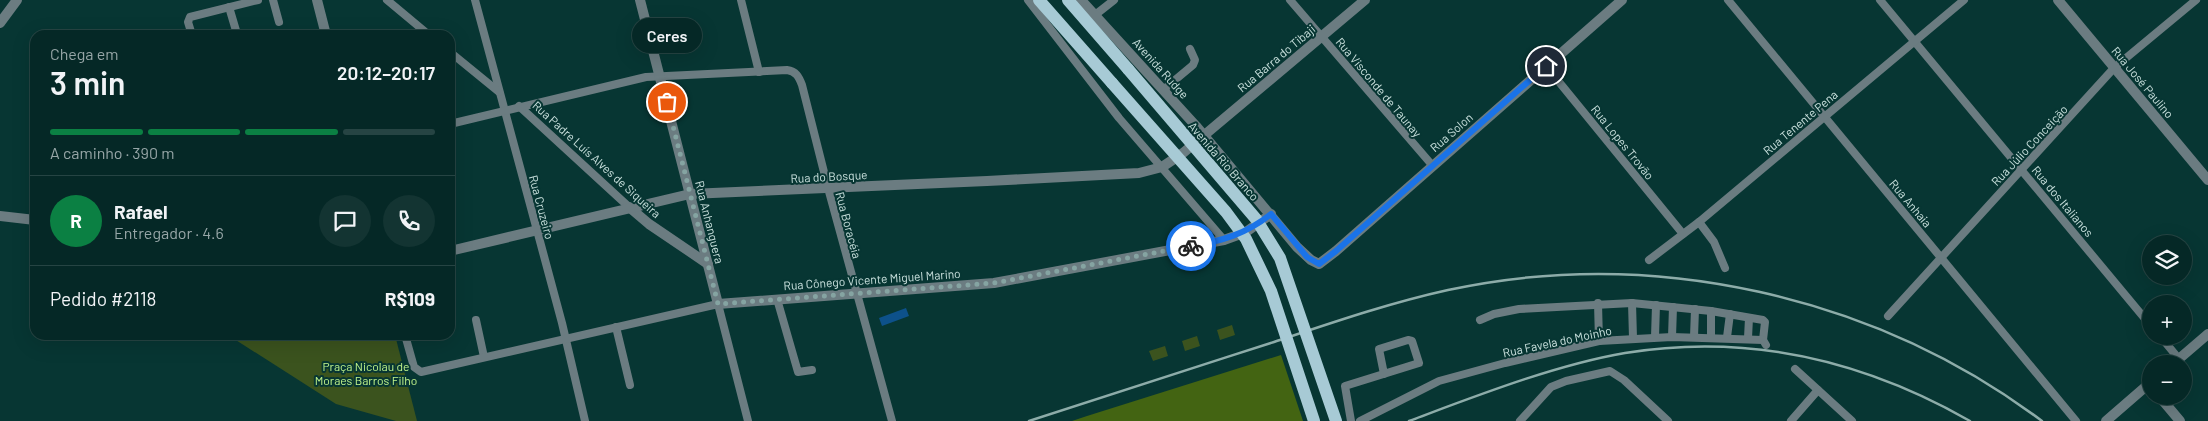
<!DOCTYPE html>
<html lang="pt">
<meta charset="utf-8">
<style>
:root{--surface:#052826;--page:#133432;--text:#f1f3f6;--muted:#97a6a7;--line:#264443;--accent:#0b8043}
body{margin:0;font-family:Barlow,sans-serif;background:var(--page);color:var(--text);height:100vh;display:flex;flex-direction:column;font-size:19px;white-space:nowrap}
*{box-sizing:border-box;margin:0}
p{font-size:16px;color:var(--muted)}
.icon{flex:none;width:28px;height:28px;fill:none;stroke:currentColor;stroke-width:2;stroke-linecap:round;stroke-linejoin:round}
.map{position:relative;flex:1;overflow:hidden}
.panel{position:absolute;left:30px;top:30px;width:425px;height:310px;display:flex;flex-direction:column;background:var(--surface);border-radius:15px;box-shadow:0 5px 20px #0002,0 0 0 1px var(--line)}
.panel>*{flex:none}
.tools{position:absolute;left:2142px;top:235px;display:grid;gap:10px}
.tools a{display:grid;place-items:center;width:50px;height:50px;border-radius:50%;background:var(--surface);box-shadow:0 5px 20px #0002,0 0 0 1px var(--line);font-size:25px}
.pin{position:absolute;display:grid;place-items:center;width:42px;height:42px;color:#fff;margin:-21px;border:2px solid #fff;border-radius:50%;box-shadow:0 1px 5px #0007}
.courier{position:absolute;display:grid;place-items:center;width:50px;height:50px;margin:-25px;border:4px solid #1a73e8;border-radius:50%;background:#fff;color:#222;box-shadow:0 1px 6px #0007}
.bubble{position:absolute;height:35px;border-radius:18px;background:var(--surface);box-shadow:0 5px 20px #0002,0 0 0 1px var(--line);font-size:16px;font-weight:600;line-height:35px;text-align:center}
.headline em{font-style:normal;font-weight:600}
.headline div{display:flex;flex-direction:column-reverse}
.headline{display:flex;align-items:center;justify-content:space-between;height:85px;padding:0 20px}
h1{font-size:32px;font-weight:600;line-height:38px}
.bar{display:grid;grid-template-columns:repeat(4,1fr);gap:8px 5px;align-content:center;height:60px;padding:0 20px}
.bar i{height:6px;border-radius:4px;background:var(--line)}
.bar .active{background:var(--accent)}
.bar p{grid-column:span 4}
.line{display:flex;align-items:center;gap:12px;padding:0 20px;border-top:1px solid var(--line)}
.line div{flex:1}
.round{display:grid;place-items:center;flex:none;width:52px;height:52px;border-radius:26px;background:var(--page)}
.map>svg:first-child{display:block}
.green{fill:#3b531e}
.forest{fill:#436412}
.water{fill:#0d518a}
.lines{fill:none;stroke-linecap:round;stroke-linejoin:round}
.minor{stroke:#6b7c81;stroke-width:8}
.tertiary{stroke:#6b7c81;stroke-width:10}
.primary{stroke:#a7cad5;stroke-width:12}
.rail{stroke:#8daca9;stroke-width:2.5}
.primary-bridge{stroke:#a7cad5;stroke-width:12}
.done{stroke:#85a4a2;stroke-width:5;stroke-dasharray:0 9}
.route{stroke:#1a73e8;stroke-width:6}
.labels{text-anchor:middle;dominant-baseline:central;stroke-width:4;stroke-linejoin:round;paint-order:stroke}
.street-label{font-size:12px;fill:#c9e0dd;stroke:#073633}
.park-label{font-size:12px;fill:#c2f58c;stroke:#073633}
</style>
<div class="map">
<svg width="2208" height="421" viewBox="0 0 2208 421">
<rect width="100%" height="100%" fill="#073633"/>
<!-- green -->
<g class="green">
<polygon points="1232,325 1235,335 1220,340 1217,330"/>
<polygon points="228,335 395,335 417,421 396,421 336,404"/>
<polygon points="1197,336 1200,346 1185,351 1182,341"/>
<polygon points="1165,346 1168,356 1153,361 1149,351"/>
</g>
<!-- forest -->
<polygon class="forest" points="1281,355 1303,421 1072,421 1087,416"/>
<!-- water -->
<polygon class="water" points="906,308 909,316 882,326 879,318"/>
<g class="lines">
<!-- minor -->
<g class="minor">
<polyline points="273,0 279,22"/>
<polyline points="387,0 429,35"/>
<polyline points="475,0 562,323 585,421"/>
<polyline points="741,0 759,72"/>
<polyline points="1028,0 1119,118 1224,240"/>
<polyline points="1290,0 1432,165"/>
<polyline points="1728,0 2076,421"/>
<polyline points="1880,0 2151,326"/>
<polyline points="229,7 237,34"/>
<polyline points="1095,15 1114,0"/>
<polyline points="192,35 188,22 190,17 258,0"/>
<polyline points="450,52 499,92"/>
<polyline points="1546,66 1683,234"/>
<polyline points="1163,90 1193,65 1195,60 1190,49"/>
<polyline points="519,106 629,207"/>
<path d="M450 124 646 77 787 70C796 71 799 77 802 85L828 188 892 421"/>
<polyline points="1699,222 1714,242 1725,268"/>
<polyline points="1649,260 1699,222 1964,0"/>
<polyline points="777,299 798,372 812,370"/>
<polyline points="1598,303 1599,341"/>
<polyline points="1632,303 1633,338"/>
<polyline points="1888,316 2114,68 2196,0"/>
<polyline points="476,320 484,357"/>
<polyline points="1480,320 1494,314 1519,309 1632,303 1711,311 1763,320 1765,322 1763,340"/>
<polyline points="616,327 630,385"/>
<polyline points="405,335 414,367 421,372 718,304 748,421"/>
<polyline points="2160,336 2179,359"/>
<polyline points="1655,337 1656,305"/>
<polyline points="1672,337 1673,307"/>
<polyline points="1694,337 1695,309"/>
<polyline points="1711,337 1711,311"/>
<polyline points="1727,337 1730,314"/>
<polyline points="1748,338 1749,318"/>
<polyline points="1795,369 1852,421"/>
<polyline points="1351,421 1345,386 1419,363 1412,341 1408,340 1379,349 1384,374"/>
<polyline points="1360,421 1439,381 1505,363 1599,341 1672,337 1763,340 1766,345"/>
<polyline points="1520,421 1551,387 1566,381 1610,371 1624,380 1668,421"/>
<polyline points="1791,421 1818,390"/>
</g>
<!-- tertiary -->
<g class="tertiary">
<polyline points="317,0 326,35"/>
<polyline points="640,0 718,304 994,283 1224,240 1246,232 1271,214"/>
<polyline points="1081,0 1196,126 1297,247 1311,260 1319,264 1336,251 1622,0"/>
<polyline points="2058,0 2208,180"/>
<polyline points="0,23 17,0"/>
<polyline points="629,207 649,224 708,264"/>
<polyline points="0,216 35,220"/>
<polyline points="450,251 690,194 987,181 1139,173 1162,167 1183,153 1365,0"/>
<polyline points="2173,364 2208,334"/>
<polyline points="2159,396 2180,421"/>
<polyline points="2106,421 2151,382"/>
</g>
<!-- primary -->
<g class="primary">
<polyline points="1039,0 1112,83"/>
<polyline points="1068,0 1128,69"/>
</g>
<!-- rail -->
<g class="rail">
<path d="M1029 421C1110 395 1192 368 1274 342 1331 323 1389 303 1448 290 1653 246 1874 295 2042 421"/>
<path d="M1409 421C1476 396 1555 365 1625 353 1748 333 1863 360 1970 421"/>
</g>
<!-- primary-bridge -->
<g class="primary-bridge">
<polyline points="1128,69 1256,219 1280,258 1336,421"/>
<polyline points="1112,83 1226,212 1246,239 1271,291 1314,421"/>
</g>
</g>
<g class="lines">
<!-- done -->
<polyline class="done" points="667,102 718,304 994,283 1191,246"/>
<!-- route -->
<path class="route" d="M1191 246C1222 241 1246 234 1271 214L1307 257 1319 264 1336 251 1546 66"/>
</g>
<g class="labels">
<!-- street labels -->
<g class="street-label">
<text transform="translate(1276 58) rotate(-40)">Rua Barra do Tibaji</text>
<text transform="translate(1161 68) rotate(48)">Avenida Rudge</text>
<text transform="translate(2143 82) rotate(50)">Rua José Paulino</text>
<text transform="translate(1379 87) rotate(50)">Rua Visconde de Taunay</text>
<text transform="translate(1800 122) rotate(-40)">Rua Tenente Pena</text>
<text transform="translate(1451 132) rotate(-41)">Rua Solon</text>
<text transform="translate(1623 142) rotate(51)">Rua Lopes Trovão</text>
<text transform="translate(2029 145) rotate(-47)">Rua Júlio Conceição</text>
<text transform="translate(597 159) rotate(42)">Rua Padre Luís Alves de Siqueira</text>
<text transform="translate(1224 161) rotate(49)">Avenida Rio Branco</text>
<text transform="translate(829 176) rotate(-3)">Rua do Bosque</text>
<text transform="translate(2063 201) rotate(50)">Rua dos Italianos</text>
<text transform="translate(1911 203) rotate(50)">Rua Anhaia</text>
<text transform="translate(542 207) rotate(75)">Rua Cruzeiro</text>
<text transform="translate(710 222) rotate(76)">Rua Anhanguera</text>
<text transform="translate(849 225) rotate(75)">Rua Boracéia</text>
<text transform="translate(872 279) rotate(-4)">Rua Cônego Vicente Miguel Marino</text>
<text transform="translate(1557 341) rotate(-12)">Rua Favela do Moinho</text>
</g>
<!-- park labels -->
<g class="park-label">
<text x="366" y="366">Praça Nicolau de<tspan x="366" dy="14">Moraes Barros Filho</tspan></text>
</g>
</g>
</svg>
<div class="tools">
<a><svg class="icon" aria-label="layers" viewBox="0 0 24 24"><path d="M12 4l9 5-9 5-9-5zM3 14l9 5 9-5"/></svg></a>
<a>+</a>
<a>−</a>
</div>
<div class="pin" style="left:667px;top:102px;background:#ea580c"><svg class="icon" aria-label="bag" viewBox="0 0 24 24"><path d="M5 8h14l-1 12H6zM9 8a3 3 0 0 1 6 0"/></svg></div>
<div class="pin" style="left:1546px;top:66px;background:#1f2937"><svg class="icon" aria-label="home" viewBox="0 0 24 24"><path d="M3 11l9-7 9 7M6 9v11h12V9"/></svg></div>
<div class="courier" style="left:1191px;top:246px"><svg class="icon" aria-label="bike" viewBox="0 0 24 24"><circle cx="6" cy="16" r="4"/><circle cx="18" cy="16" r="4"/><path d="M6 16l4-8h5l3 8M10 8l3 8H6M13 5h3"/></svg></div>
<div class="bubble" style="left:632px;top:18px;width:70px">Ceres</div>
<section class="panel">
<div class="headline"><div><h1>3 min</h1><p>Chega em</p></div><em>20:12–20:17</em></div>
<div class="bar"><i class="active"></i><i class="active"></i><i class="active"></i><i></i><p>A caminho · 390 m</p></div>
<div class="line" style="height:90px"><b class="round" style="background:var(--accent);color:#fff">R</b><div><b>Rafael</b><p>Entregador · 4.6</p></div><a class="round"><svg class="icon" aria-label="chat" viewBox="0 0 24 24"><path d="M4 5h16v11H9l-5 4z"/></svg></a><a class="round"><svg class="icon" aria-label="phone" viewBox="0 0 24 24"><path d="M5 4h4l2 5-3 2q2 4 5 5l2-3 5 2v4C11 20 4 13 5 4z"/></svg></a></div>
<div class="line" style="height:65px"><div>Pedido #2118</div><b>R$109</b></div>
</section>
</div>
